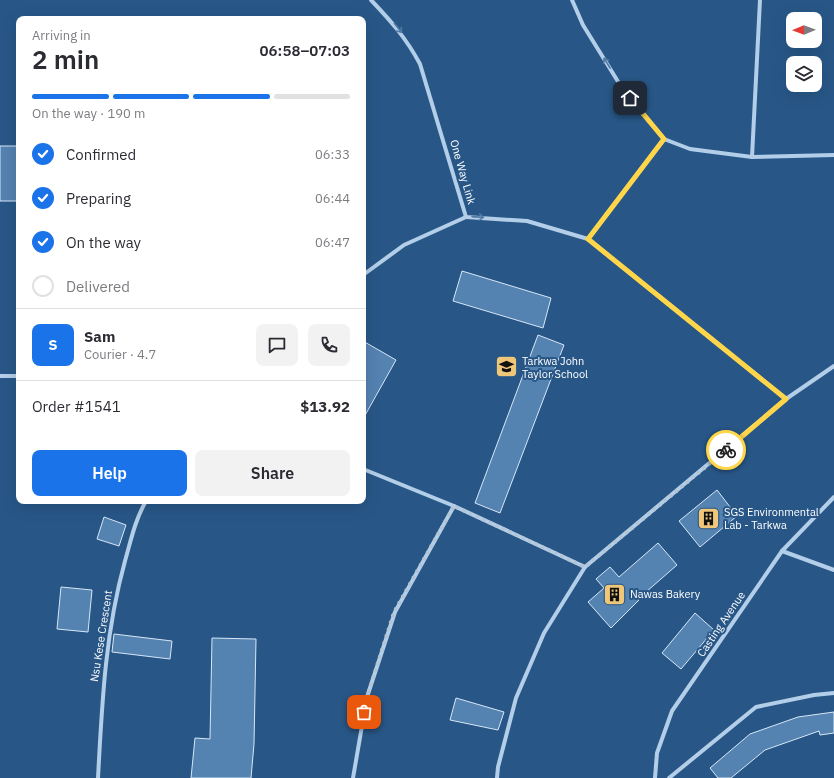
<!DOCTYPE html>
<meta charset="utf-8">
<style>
:root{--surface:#fff;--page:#f2f2f3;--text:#2b2b33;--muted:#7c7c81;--line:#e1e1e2;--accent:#1a73e8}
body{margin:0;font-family:"IBM Plex Sans",sans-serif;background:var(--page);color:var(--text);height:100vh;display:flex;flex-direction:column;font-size:15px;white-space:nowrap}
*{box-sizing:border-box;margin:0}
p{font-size:13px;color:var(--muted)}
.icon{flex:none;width:22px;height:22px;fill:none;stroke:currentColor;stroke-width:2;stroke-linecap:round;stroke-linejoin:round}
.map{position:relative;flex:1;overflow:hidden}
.side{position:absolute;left:16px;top:16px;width:350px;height:488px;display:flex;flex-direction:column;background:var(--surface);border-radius:8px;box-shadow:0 4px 16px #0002}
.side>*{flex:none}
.needle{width:26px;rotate:269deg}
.buttons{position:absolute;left:786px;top:12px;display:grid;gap:8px}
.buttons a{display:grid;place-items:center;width:36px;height:36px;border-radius:8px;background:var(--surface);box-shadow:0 4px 16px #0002;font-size:20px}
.pin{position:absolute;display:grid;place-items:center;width:34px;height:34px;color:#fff;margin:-17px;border-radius:8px;box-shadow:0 2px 6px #0006}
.courier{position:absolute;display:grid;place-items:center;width:40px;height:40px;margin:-20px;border:3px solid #ffd54a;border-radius:50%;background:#fff;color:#222;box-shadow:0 1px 5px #0007}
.head em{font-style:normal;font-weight:600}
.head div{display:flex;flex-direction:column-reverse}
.head{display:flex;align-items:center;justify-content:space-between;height:68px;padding:0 16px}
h1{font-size:26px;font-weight:600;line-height:30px}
.bar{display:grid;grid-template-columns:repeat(4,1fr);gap:6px 4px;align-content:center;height:48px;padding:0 16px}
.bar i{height:5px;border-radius:3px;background:var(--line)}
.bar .selected{background:var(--accent)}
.bar p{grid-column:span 4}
.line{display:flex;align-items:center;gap:10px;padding:0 16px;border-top:1px solid var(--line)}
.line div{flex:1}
.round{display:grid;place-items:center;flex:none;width:42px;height:42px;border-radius:8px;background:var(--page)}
ol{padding:0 16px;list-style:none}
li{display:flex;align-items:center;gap:12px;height:44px}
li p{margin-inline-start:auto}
li .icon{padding:4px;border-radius:50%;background:var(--accent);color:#fff;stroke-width:4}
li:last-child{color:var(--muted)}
li i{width:22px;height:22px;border:2px solid var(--line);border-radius:50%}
.button{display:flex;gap:8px;margin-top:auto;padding:8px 16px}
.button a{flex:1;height:46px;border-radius:8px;background:var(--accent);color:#fff;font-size:16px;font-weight:600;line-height:46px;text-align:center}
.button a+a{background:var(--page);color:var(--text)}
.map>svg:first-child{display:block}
.building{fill:#5482b1;stroke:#d7e7f7}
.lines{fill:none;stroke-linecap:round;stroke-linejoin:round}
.street{stroke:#b3cee8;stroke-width:4}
.oneway{stroke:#527ba4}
.done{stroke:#b4c4d5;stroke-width:4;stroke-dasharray:0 7.2}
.route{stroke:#ffd54a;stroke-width:5}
.labels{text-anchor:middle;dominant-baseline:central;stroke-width:4;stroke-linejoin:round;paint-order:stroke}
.street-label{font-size:11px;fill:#fff;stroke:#285787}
.poi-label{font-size:11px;fill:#fff;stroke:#285787;text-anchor:start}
</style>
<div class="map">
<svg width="834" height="778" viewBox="0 0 834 778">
<rect width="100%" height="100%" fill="#285787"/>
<!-- building -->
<g class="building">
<rect x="0" y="146" width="19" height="55"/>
<polygon points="462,271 551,298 543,328 453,301"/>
<polygon points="538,335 564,345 500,513 475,503"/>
<polygon points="363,341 396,360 363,419"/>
<polygon points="717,490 737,516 700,547 679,521"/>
<polygon points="104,517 126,525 119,546 97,539"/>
<polygon points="658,543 677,565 638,599 639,600 611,628 588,602 604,588 596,579 610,567 619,577"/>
<polygon points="61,587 92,590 88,632 57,629"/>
<polygon points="695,613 714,630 681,669 662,653"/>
<polygon points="114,634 172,641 170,659 112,652"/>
<polygon points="212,638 256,639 254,744 251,778 191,778 195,738 210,739"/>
<polygon points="456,698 504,712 498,730 450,720"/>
<polygon points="834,712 834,733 820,735 819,731 765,750 731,778 718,778 710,768 750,734 798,717"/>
</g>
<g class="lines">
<!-- street -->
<g class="street">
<path d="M371 0C391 21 406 38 420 64L466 217 527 221 588 239 786 399"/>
<polyline points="572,0 583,25 622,88 664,139 690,149 752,157 834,155"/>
<polyline points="752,157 760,0"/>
<polyline points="588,239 664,139"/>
<polyline points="363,275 404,245 466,217"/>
<polyline points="0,376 19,376"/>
<polyline points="363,469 454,506 585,567"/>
<polyline points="782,551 834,570"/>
<path d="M98 778C102 704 105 633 125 561 131 540 135 520 146 501"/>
<polyline points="353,778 367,697 395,612 454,506"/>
<polyline points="497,778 498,767 516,698 544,633 585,567 786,399 834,366"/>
<polyline points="655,778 657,753 672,711 782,551 834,497"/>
<polyline points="669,778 756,707 814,695 834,693"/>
</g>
</g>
<!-- one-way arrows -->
<defs><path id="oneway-shaft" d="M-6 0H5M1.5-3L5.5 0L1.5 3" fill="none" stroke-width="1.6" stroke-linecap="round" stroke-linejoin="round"/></defs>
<g class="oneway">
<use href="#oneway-shaft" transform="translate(398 28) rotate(51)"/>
<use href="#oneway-shaft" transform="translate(607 63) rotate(-122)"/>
<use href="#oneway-shaft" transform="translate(478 217) rotate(4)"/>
</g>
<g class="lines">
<!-- done -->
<polyline class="done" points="364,712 367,697 394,612 454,506 585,567 726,450"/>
<!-- route -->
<polyline class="route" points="630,98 664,139 588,239 786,399 726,450"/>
</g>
<!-- icons -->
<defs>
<symbol id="school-square" viewBox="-11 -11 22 22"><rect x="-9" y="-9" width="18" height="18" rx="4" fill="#f0c779" stroke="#285787"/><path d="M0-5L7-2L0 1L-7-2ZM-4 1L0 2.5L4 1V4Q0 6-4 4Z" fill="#111"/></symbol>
<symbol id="building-square" viewBox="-11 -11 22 22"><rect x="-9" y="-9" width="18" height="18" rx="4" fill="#f0c779" stroke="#285787"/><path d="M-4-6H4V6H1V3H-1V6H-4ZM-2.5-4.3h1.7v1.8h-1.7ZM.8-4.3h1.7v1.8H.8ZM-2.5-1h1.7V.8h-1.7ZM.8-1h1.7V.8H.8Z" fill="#111"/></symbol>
</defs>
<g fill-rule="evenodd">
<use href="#school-square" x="494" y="354" width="25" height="25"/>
<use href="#building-square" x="696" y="506" width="25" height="25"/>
<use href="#building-square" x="602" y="582" width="25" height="25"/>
</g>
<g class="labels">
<!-- street labels -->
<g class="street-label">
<text transform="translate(463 172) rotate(74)">One Way Link</text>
<text transform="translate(721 624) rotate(-56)">Casting Avenue</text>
<text transform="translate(101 636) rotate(-81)">Nsu Kese Crescent</text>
</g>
<!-- poi labels -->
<g class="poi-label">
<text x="522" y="361">Tarkwa John<tspan x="522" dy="13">Taylor School</tspan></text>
<text x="724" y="512">SGS Environmental<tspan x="724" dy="13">Lab - Tarkwa</tspan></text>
<text x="630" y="594">Nawas Bakery</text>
</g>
</g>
</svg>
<div class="buttons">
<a><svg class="needle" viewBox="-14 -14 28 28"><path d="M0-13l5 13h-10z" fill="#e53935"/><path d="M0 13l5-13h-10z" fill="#7c7c81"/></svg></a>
<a><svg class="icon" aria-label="layers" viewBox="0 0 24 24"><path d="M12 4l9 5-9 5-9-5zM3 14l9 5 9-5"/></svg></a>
</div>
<div class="pin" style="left:364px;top:712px;background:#ea580c"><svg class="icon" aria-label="bag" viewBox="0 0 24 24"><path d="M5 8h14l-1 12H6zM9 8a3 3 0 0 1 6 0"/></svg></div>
<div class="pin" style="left:630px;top:98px;background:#1f2937"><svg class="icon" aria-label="home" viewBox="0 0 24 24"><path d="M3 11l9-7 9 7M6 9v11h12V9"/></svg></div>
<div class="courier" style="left:726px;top:450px"><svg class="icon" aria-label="bike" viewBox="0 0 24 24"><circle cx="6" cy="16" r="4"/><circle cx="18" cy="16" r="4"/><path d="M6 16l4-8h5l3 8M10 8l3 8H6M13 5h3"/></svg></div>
<section class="side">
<div class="head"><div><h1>2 min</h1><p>Arriving in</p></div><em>06:58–07:03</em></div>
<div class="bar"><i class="selected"></i><i class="selected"></i><i class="selected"></i><i></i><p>On the way · 190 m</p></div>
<ol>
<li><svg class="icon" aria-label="check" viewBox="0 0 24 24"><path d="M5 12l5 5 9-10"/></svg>Confirmed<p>06:33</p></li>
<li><svg class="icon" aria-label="check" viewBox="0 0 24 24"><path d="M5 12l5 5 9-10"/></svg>Preparing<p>06:44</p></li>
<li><svg class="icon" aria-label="check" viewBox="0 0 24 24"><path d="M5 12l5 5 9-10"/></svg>On the way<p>06:47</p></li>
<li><i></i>Delivered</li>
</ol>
<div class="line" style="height:72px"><b class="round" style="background:var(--accent);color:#fff">S</b><div><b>Sam</b><p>Courier · 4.7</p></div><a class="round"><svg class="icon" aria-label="chat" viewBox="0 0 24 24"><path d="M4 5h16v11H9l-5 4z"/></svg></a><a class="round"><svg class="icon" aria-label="phone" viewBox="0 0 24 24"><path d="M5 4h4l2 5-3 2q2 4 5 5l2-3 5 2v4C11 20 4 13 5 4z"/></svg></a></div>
<div class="line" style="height:52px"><div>Order #1541</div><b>$13.92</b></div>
<div class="button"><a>Help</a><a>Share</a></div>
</section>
</div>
